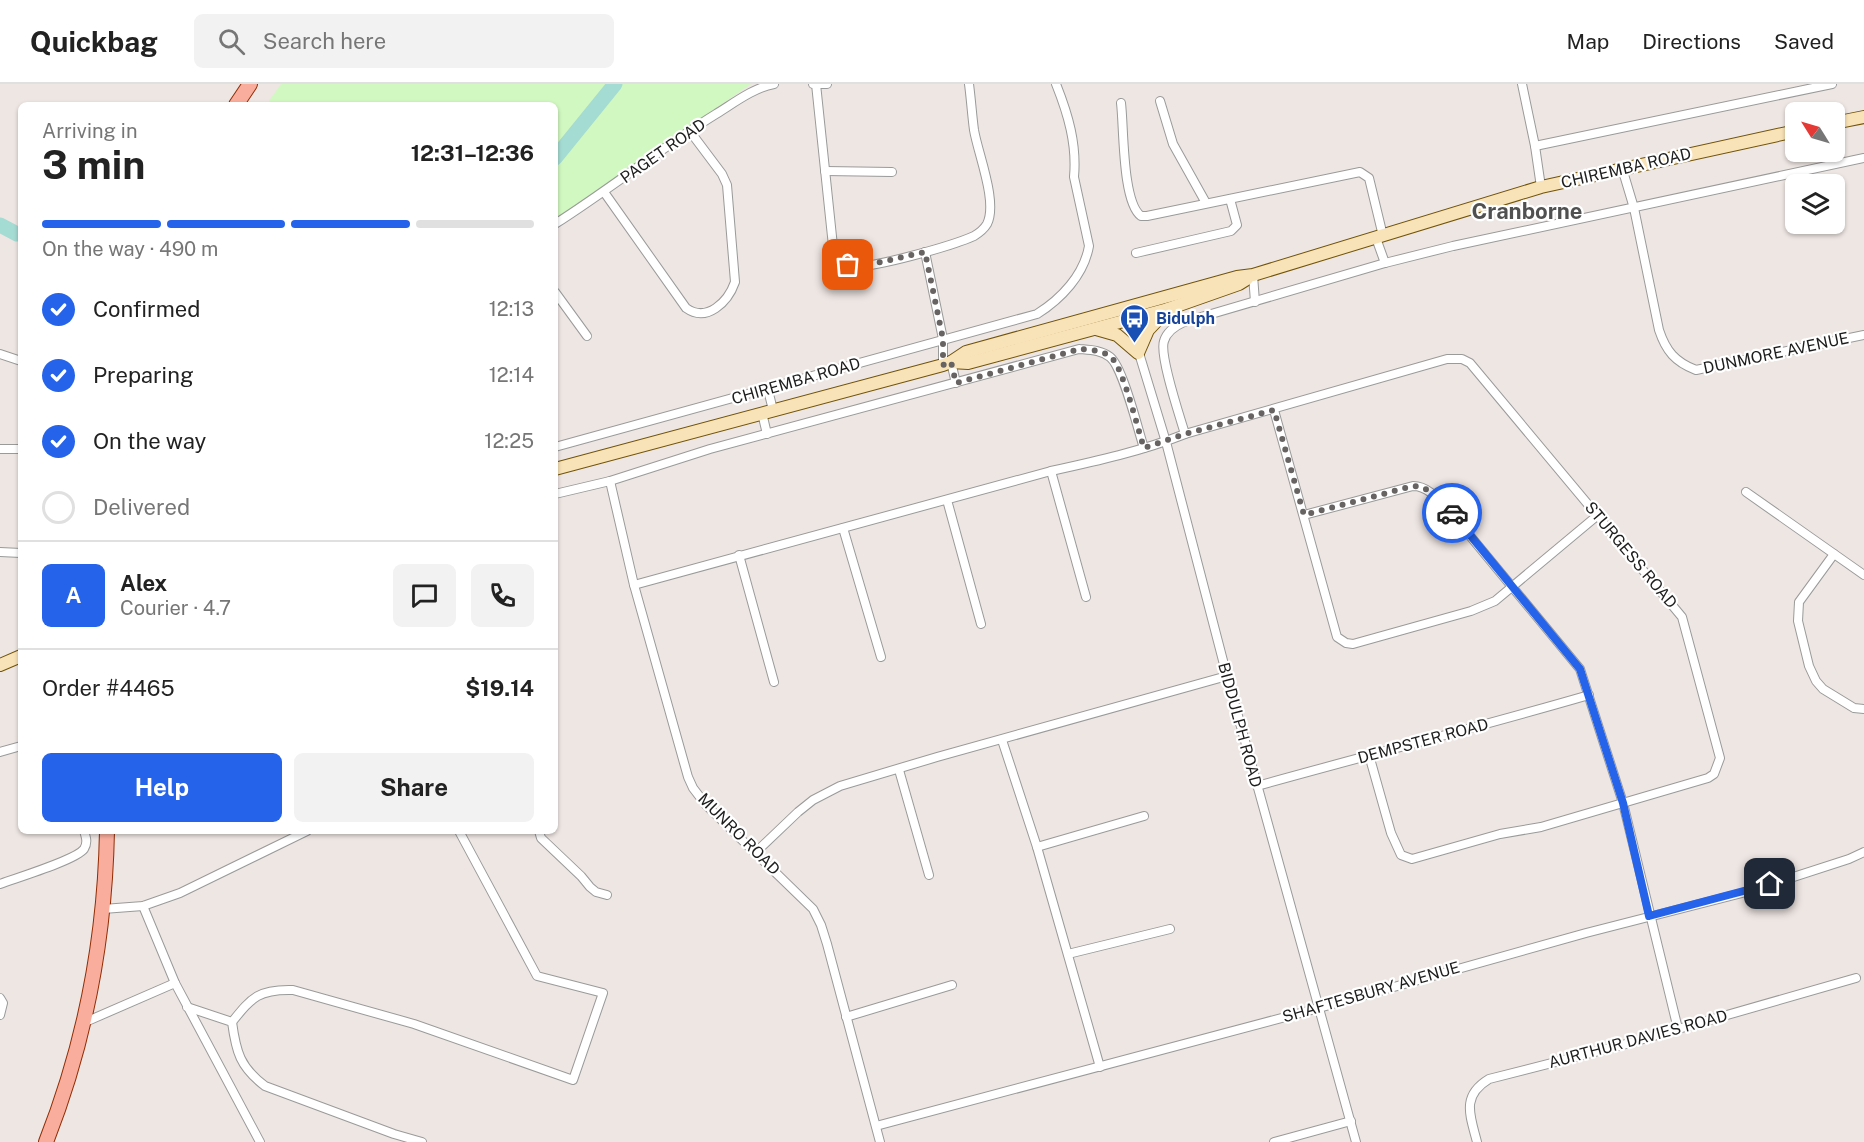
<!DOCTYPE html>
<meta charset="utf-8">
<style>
:root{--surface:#fff;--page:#f2f2f2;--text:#222;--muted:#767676;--line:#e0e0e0;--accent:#2563eb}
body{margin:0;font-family:"Public Sans",sans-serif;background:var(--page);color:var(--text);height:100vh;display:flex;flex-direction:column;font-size:22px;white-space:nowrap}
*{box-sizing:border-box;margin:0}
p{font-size:20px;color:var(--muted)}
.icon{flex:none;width:33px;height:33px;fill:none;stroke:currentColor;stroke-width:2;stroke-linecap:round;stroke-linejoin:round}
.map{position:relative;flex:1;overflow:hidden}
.sheet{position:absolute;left:18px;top:18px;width:540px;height:732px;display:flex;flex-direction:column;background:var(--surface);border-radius:9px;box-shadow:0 2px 4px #0004}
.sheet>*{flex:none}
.needle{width:39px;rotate:307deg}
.buttons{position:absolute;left:1785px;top:18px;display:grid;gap:12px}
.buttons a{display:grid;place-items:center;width:60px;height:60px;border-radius:9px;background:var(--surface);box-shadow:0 2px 4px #0004;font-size:30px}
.pin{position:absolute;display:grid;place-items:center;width:51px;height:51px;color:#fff;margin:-26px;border-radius:12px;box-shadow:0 3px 9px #0006}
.courier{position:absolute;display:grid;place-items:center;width:60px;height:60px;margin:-30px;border:4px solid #2563eb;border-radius:50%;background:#fff;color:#222;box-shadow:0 2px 8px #0007}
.head em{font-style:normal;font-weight:700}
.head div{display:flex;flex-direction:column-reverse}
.head{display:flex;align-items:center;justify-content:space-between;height:102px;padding:0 24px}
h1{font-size:39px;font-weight:700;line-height:45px}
.bar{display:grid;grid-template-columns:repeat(4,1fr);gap:9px 6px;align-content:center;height:72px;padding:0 24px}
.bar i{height:8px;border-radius:4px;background:var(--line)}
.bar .active{background:var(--accent)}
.bar p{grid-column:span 4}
.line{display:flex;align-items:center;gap:15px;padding:0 24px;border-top:2px solid var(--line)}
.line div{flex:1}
.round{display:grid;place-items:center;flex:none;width:63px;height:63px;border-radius:9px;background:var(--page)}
ol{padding:0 24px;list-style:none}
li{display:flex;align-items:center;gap:18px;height:66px}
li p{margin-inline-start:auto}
li .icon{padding:6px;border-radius:50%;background:var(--accent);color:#fff;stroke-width:4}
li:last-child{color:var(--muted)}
li i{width:33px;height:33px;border:3px solid var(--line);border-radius:50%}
.action{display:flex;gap:12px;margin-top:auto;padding:12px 24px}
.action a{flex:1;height:69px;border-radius:9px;background:var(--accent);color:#fff;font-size:24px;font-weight:700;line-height:69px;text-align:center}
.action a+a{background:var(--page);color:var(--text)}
header{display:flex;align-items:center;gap:36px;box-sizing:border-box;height:84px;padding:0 30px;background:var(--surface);border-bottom:2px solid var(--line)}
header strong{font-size:28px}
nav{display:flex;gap:33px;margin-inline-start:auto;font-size:21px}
.search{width:420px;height:54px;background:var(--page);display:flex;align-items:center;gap:15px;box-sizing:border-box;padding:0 21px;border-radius:9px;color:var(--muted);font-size:22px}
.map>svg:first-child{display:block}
.park{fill:#d1f8c0}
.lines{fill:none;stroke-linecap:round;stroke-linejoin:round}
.river{stroke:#a4dbd2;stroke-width:15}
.minor-casing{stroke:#9a9a9a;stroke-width:10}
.secondary-casing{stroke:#715307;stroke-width:14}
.primary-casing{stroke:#922c04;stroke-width:16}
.minor{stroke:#fff;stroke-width:8}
.secondary{stroke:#f8e2b7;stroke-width:12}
.primary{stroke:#f9ae9d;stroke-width:14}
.done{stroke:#666362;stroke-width:6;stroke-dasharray:0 10.8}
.route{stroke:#2563eb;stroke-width:8}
.labels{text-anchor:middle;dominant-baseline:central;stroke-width:4.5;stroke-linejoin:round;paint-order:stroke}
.street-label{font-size:16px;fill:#1d1d1d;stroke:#fff}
.transit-label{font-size:16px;font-weight:bold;fill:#164399;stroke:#fff;text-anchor:start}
.district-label{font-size:22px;font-weight:bold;fill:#505050;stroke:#fff}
</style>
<header>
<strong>Quickbag</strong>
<div class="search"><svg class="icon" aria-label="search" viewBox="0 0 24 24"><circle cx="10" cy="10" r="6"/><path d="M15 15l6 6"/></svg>Search here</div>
<nav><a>Map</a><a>Directions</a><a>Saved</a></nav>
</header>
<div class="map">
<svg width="1864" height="1058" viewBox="0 0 1864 1058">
<rect width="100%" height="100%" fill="#eee6e3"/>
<!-- park -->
<polygon class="park" points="281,0 751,0 555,136 555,21 266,21"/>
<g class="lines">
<!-- river -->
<g class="river">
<polyline points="555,74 615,0"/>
<polyline points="0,141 17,150 21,150"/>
</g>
<defs>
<g id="minor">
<polyline points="813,0 827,0"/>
<path d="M816 0 833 162C836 172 839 179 850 182 869 186 954 161 974 152 979 149 984 145 987 140 998 118 978 70 974 46 972 31 971 15 969 0"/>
<polyline points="1522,0 1535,62 1541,103"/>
<polyline points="1160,17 1173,60 1206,119"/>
<path d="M1121 19C1124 43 1122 118 1141 132H1147L1360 88 1369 94 1383 152"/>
<polyline points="1535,62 1832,0"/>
<path d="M1622 84 1634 124 1659 246C1666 267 1675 278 1696 286L1864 251"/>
<polyline points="825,87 892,88"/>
<path d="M604 108 686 224C707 239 728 218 735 198L727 101 722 90 689 46"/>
<path d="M555 140C610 105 661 64 716 30 734 19 753 4 774 0"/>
<polyline points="1376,154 1385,179"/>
<polyline points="925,168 943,255 943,281"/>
<polyline points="1136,169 1231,147 1237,141 1230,115"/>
<polyline points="1253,191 1255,218"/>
<polyline points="555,208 587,252"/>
<polyline points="1128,233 1166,358 1227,592 1356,1058"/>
<polyline points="0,270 21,277"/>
<polyline points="951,278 956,299"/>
<polyline points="768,306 773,326"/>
<polyline points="1274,326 1337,553 1346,559 1353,560 1471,527 1495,517 1598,431"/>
<polyline points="762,329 767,350"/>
<path d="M1185 350C1180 333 1159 271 1164 257 1167 247 1175 242 1184 238L1385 179 1453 162 1864 74"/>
<path d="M555 363 1037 230C1061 215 1084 191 1089 162L1074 93C1077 60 1068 30 1056 0"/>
<polyline points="0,365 21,365"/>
<polyline points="1051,387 1086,513"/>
<polyline points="610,397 634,501 688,693 693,704 706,721 813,825 821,841 827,860 880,1058"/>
<polyline points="1746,408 1864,491"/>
<path d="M555 410 610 397 710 365 1079 265C1090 266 1101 266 1110 273 1123 283 1138 346 1144 364"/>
<polyline points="947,416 981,540"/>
<path d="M1304 431 1413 402C1430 402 1441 419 1452 430L1580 585 1623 719 1678 945"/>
<polyline points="843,444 881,573"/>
<polyline points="0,468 21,469"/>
<polyline points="1834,470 1799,518 1798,537 1809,582 1816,597 1823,605 1854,624 1864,625"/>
<polyline points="739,471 774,598"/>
<path d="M634 501 1051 387C1097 377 1142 367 1185 350L1447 275H1462L1470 279 1682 533 1720 674 1714 690 1708 694 1541 743 1500 750 1412 775 1401 771 1391 749 1369 671"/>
<polyline points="1002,656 1037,763 1100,983"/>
<polyline points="0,668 21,662"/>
<polyline points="899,686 929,791"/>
<path d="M1257 702C1368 671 1479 643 1589 611"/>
<polyline points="539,747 541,754 581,792 590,803 596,808 607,811"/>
<polyline points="1037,763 1144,732"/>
<polyline points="756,768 798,728 813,716 840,702 937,673 1227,592"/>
<path d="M0 800C16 794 76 776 84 765 88 759 86 753 84 747"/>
<polyline points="143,822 175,899 260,1058"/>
<polyline points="103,825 143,822 180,809 307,747"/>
<polyline points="1068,870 1170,845"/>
<polyline points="0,914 3,919 0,931"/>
<path d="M187 923 232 938C236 968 240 983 265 1002L394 1050 422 1058"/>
<polyline points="846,933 952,901"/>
<path d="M232 938C252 913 259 905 293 906L414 940 573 996 603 909 537 892 459 747"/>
<polyline points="83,939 175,899"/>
<polyline points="876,1042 1319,924 1586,849 1750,807 1849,775 1864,768"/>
<polyline points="1274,1058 1351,1037"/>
<path d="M1477 1058C1470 1031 1461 1012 1489 995L1626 960 1856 894"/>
</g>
<g id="secondary">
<polyline points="1834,39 1864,33"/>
<polyline points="1096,245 1117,251 1138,269 1148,246 1168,225"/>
<polyline points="951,278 968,279 1168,225 1239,200 1247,195"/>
<polyline points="555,385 943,281 951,278 966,268 1237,193 1253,191 1541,103 1796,47"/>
<polyline points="0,581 21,572"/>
</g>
<g id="primary">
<polyline points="236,21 250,0"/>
<path d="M46 1058C85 959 105 854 107 747"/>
</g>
</defs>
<!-- minor casing -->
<use href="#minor" class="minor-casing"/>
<!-- secondary casing -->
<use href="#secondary" class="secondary-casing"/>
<!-- primary casing -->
<use href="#primary" class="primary-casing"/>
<!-- minor -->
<use href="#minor" class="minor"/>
<!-- secondary -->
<use href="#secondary" class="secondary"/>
<!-- primary -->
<use href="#primary" class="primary"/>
</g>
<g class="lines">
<!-- done -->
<path class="done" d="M848 181 859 183 925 168 943 255V281L951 278 956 299 1080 265C1090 266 1102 266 1111 273 1123 283 1138 346 1144 364L1185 350 1274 326 1304 431 1413 402C1430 402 1441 418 1452 429"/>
<!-- route -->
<polyline class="route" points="1452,429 1580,585 1623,719 1649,832 1770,800"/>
</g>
<!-- icons -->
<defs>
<symbol id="bus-pin" viewBox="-11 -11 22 30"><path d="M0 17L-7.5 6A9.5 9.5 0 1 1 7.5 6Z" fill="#1a4fb4" stroke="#fff"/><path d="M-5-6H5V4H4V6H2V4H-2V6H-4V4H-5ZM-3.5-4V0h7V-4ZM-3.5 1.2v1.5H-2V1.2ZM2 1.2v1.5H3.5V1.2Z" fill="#fff"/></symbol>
</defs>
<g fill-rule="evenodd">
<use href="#bus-pin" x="1118" y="218" width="33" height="45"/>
</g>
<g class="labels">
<!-- street labels -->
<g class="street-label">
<text transform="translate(663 67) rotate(-35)">PAGET ROAD</text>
<text transform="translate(1626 84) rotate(-13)">CHIREMBA ROAD</text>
<text transform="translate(1776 269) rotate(-12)">DUNMORE AVENUE</text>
<text transform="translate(796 297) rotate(-16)">CHIREMBA ROAD</text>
<text transform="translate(1631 471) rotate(50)">STURGESS ROAD</text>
<text transform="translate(1240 641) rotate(75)">BIDDULPH ROAD</text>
<text transform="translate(1423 657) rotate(-15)">DEMPSTER ROAD</text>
<text transform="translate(739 750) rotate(45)">MUNRO ROAD</text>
<text transform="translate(1371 908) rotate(-16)">SHAFTESBURY AVENUE</text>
<text transform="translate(1638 955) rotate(-15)">AURTHUR DAVIES ROAD</text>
</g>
<!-- transit labels -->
<g class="transit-label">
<text x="1156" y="234">Bidulph</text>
</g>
<!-- district labels -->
<g class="district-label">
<text x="1527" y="127">Cranborne</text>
</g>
</g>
</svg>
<div class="buttons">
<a><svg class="needle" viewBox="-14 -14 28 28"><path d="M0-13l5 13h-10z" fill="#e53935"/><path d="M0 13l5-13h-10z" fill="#767676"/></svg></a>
<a><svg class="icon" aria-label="layers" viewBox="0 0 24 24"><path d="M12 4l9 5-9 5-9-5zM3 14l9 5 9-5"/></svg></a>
</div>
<div class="pin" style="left:848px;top:181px;background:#ea580c"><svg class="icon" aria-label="bag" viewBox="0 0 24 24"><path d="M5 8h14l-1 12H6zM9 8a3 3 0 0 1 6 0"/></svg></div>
<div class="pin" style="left:1770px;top:800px;background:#1f2937"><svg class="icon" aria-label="home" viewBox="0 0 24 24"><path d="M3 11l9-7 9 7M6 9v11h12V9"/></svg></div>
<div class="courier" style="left:1452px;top:429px"><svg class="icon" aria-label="car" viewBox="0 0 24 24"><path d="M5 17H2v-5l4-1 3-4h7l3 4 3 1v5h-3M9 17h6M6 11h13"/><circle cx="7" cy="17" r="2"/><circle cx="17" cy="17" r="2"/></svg></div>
<section class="sheet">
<div class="head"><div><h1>3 min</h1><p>Arriving in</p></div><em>12:31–12:36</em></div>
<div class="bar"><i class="active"></i><i class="active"></i><i class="active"></i><i></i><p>On the way · 490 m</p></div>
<ol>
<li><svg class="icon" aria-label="check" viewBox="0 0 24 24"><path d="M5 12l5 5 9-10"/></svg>Confirmed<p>12:13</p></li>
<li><svg class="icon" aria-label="check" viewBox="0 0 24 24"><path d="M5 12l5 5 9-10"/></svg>Preparing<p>12:14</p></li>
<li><svg class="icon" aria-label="check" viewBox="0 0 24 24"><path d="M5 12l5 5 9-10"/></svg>On the way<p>12:25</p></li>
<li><i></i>Delivered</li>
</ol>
<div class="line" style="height:108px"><b class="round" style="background:var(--accent);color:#fff">A</b><div><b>Alex</b><p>Courier · 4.7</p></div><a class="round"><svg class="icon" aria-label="chat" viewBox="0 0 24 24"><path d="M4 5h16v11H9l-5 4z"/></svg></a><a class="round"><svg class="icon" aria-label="phone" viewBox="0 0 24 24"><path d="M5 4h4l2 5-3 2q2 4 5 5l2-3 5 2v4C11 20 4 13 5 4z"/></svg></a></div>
<div class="line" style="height:78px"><div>Order #4465</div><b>$19.14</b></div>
<div class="action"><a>Help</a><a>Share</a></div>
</section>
</div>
